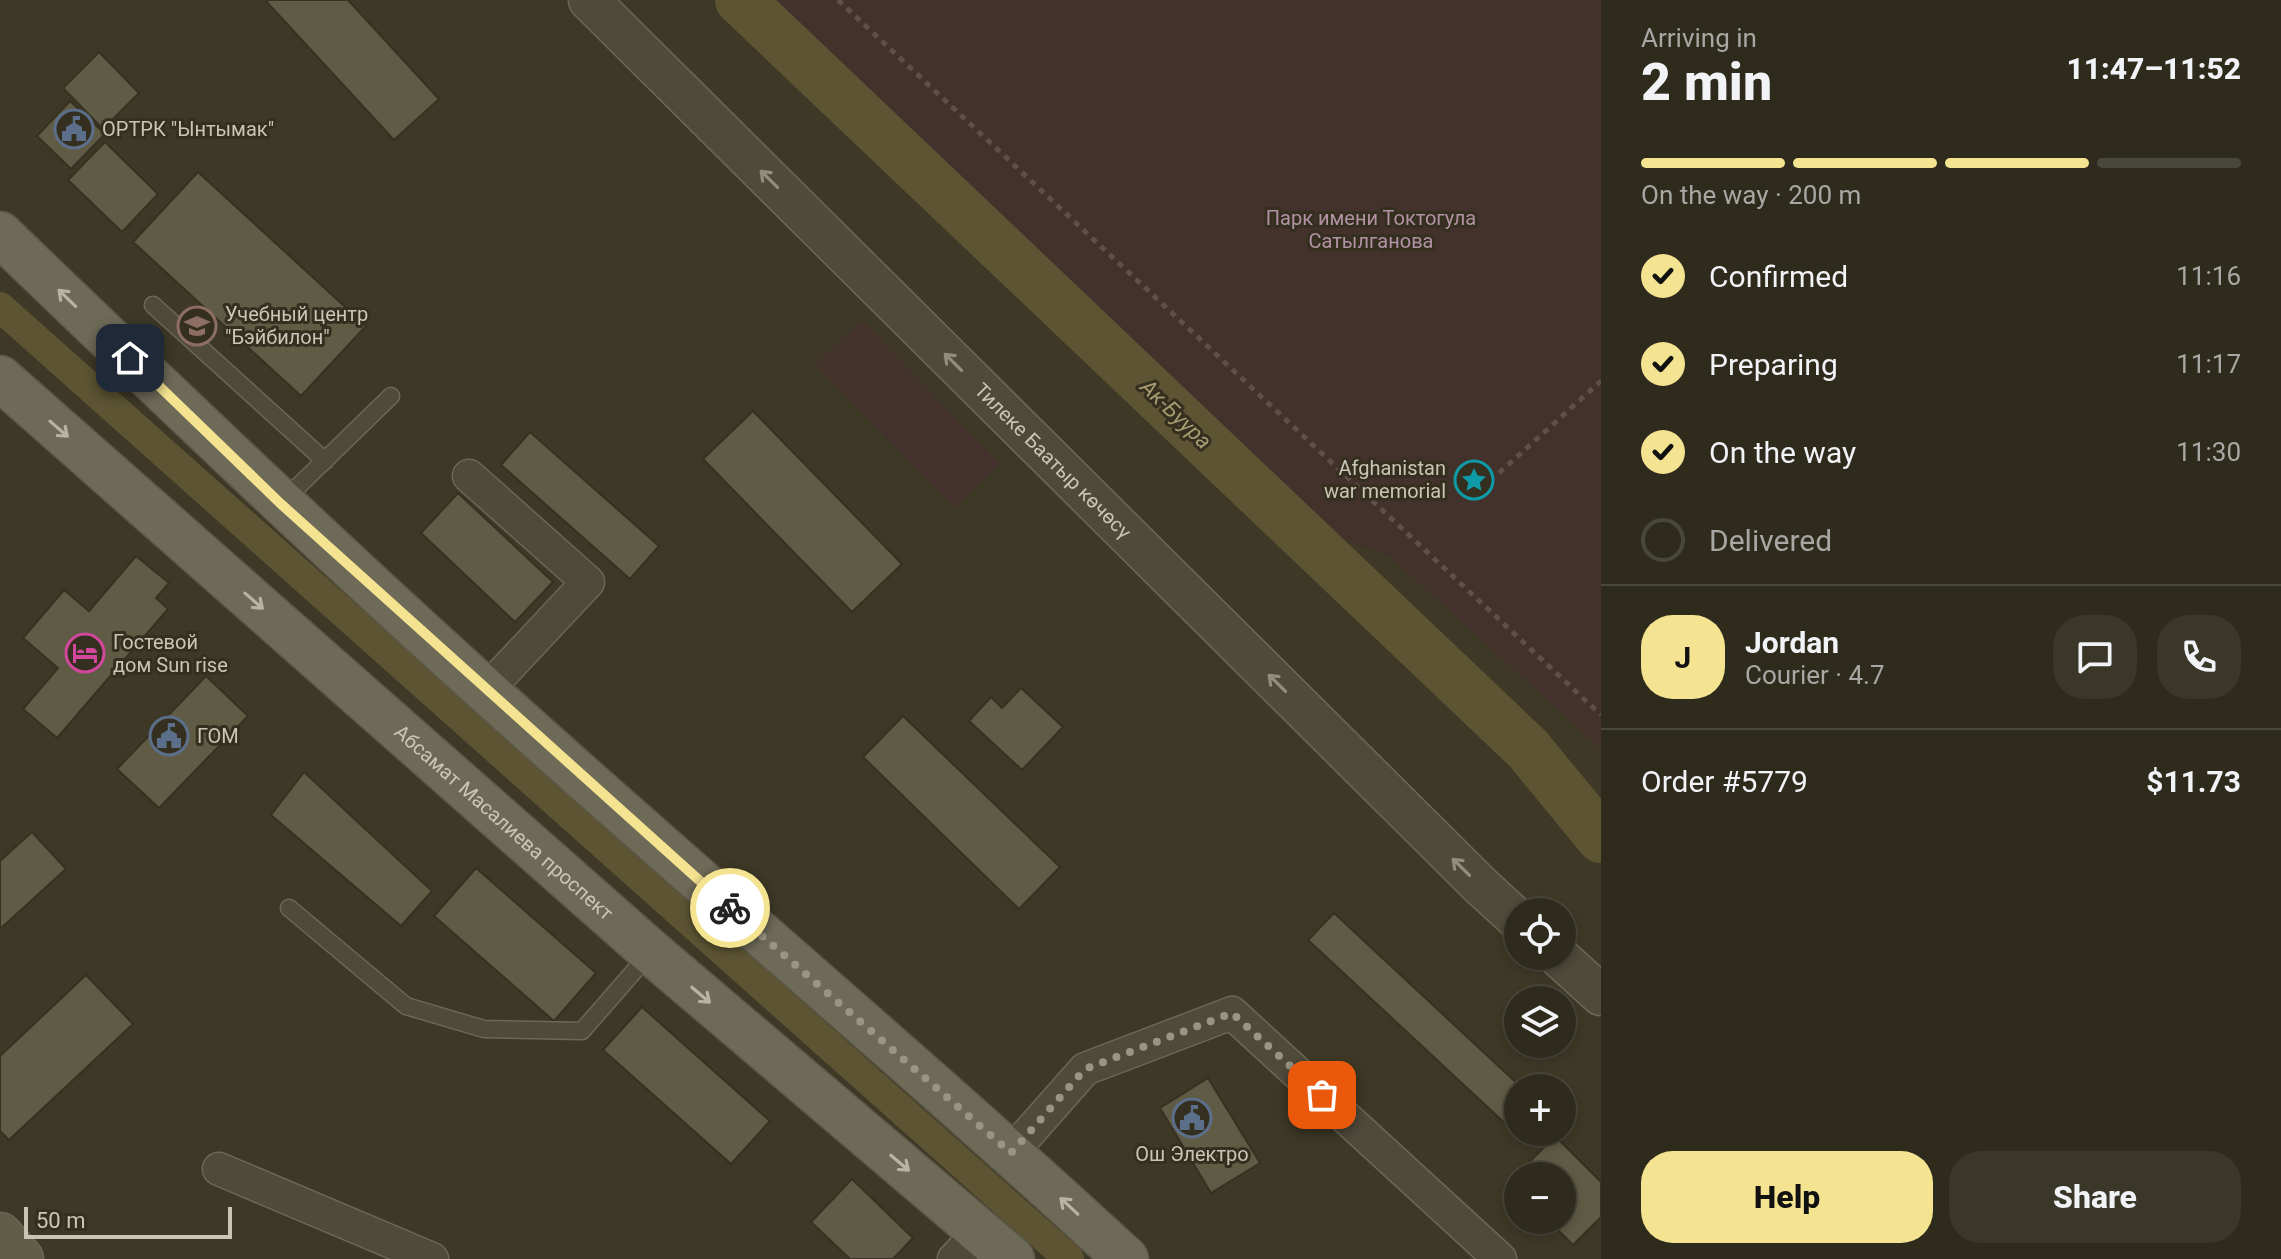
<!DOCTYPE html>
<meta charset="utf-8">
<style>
:root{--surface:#2e2b1c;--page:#3a3729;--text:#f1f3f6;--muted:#a7a7a3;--line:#49473b;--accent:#f4e390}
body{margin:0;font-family:Roboto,sans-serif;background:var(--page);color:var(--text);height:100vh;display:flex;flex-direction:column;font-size:30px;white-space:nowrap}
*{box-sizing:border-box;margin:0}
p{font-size:26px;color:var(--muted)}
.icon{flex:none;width:44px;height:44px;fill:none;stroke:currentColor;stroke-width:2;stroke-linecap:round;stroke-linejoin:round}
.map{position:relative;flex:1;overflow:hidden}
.sheet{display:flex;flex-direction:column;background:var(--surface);width:680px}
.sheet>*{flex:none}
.fabs{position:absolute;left:1504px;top:898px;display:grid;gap:16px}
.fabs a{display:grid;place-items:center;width:72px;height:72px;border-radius:50%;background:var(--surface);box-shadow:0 4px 12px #0003,0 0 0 2px var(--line);font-size:40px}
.scale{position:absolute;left:24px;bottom:20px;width:208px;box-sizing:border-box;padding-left:8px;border:4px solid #c9c6b6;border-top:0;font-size:22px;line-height:28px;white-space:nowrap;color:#c9c6b6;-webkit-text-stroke:6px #342f1f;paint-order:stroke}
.pin{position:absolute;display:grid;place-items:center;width:68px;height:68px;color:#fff;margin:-34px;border-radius:16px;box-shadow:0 4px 12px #0006}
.courier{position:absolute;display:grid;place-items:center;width:80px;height:80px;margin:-40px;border:6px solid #f4e390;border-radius:50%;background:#fff;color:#222;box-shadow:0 2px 10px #0007}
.headline em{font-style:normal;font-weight:800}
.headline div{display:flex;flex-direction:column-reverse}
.headline{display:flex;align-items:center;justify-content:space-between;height:136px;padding:0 40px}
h1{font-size:52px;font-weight:800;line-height:60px}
.bar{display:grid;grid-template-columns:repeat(4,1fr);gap:12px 8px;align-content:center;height:96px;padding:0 40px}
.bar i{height:10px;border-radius:6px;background:var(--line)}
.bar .on{background:var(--accent)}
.bar p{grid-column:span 4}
.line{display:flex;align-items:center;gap:20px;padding:0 40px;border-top:2px solid var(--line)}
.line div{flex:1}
.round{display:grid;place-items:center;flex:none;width:84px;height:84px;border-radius:32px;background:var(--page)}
ol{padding:0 40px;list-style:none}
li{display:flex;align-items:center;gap:24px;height:88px}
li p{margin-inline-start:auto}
li .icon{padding:8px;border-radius:50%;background:var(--accent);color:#111;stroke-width:4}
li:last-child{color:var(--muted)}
li i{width:44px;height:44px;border:4px solid var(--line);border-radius:50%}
.button{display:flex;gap:16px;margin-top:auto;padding:16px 40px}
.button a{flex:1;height:92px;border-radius:32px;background:var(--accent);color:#111;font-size:32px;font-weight:800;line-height:92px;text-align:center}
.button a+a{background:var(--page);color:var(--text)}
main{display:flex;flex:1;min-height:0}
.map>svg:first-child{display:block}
.green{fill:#43322c}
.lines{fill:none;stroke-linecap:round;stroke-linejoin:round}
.canal{stroke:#5c5433;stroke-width:30}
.river{stroke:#5c5433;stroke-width:50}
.building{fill:#605b45;stroke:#363121;stroke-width:2}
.service-casing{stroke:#6c6858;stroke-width:19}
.minor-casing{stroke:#6c6858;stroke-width:35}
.tertiary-casing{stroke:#6c6858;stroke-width:43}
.secondary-casing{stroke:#6c6858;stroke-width:47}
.primary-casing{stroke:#5b5646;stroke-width:47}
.path{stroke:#5e5048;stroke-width:5;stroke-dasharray:6 6;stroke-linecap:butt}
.service{stroke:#4f4a3a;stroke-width:16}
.minor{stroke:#4f4a3a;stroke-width:32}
.tertiary{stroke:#4f4a3a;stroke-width:40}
.secondary{stroke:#615d48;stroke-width:44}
.primary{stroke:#6e6a58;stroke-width:44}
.oneway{stroke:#928e7e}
.oneway2{stroke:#b7b4a3}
.done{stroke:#989584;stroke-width:8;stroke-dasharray:0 14.4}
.route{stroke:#f4e390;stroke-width:10}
.labels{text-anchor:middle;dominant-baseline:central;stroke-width:6;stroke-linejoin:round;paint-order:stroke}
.poi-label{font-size:20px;fill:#c9c6b6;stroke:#342f1f;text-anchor:start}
.park-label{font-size:20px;fill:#b292a4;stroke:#342f1f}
.street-label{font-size:20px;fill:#c9c6b6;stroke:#342f1f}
.water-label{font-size:22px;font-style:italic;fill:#a79b71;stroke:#342f1f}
</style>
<main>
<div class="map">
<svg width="1601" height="1259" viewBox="0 0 1601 1259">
<rect width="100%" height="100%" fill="#3e3926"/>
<!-- green -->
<g class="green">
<polygon points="764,0 1601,0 1601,749 1388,555 1314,529"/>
<polygon points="862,320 1000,464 954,508 815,364"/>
</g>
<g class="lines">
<!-- canal -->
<polyline class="canal" points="0,307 1069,1259"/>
<!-- river -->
<polyline class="river" points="740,0 1528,749 1601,838"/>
</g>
<!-- building -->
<g class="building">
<polygon points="265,0 348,0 439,99 394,140"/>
<polygon points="99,52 139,93 103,129 63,88"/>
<polygon points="70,101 105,134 71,169 37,136"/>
<polygon points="105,142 158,194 122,232 68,180"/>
<polygon points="198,172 366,326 301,396 133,242"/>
<polygon points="753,411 902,564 852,612 703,459"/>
<polygon points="530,432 659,546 630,579 501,465"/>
<polygon points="458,493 553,582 515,622 421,533"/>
<polygon points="136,556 169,583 156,598 168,609 57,738 23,709 58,668 23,638 64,590 89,611"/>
<polygon points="206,676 248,716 159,808 117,769"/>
<polygon points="1021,688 1063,727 1022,770 969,721 991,697 1002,708"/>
<polygon points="903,716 1060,867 1019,909 863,757"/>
<polygon points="304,772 432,891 401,926 271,815"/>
<polygon points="32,832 66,869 0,929 0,861"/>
<polygon points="476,868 596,973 554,1021 434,916"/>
<polygon points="1334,913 1522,1088 1518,1088 1518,1118 1509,1127 1308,940"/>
<polygon points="86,975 133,1024 9,1140 0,1131 0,1056"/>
<polygon points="642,1007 770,1121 731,1164 603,1050"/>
<polygon points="1208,1078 1260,1163 1211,1193 1160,1108"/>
<polygon points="1555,1136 1601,1182 1601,1217 1573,1245 1548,1220 1562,1220 1562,1176 1518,1176 1518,1190 1510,1182"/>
<polygon points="852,1179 913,1238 893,1259 850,1259 811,1222"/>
</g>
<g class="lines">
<defs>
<g id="service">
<polyline points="153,305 325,461"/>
<polyline points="282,502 391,396"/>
<polyline points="289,908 406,1006 484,1029 582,1031 650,953"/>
</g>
<g id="minor">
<polyline points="469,476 588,582 486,691"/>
<polyline points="1011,1153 1085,1069 1232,1013 1500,1259"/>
<polyline points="219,1169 432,1259"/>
<polyline points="954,1259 980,1232"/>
</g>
<g id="tertiary">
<path id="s1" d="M589 0 1481 886 1518 920"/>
<polyline points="1558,956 1601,995"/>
</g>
<polyline id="secondary" points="0,1235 21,1259"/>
<g id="primary">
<path d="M0 234C160 388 320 541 485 690 697 882 916 1065 1126 1259"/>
<path id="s2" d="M0 378 651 952 1012 1259"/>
</g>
</defs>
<!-- service casing -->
<use href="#service" class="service-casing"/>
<!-- minor casing -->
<use href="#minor" class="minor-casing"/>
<!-- tertiary casing -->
<use href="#tertiary" class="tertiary-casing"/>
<!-- secondary casing -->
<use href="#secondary" class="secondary-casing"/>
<!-- primary casing -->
<use href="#primary" class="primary-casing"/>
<!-- path -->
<g class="path">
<polyline points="838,0 1601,715"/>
<polyline points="1499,473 1601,381"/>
</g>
<!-- service -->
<use href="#service" class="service"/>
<!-- minor -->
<use href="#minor" class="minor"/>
<!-- tertiary -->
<use href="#tertiary" class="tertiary"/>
<!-- secondary -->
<use href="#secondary" class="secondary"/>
<!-- primary -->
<use href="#primary" class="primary"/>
</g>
<!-- one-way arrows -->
<defs><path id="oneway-shaft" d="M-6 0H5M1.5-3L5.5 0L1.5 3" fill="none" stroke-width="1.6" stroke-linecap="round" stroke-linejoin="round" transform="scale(2)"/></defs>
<g class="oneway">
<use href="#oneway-shaft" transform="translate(769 179) rotate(-135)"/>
<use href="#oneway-shaft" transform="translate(953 362) rotate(-135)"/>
<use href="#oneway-shaft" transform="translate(1277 683) rotate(-135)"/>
<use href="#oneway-shaft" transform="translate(1461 867) rotate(-135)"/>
</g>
<g class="oneway2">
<use href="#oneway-shaft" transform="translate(67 298) rotate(-136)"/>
<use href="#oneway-shaft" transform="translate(59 429) rotate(41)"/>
<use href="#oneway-shaft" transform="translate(254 601) rotate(41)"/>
<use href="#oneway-shaft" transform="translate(701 995) rotate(40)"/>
<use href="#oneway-shaft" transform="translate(900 1163) rotate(40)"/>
<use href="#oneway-shaft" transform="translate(1069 1206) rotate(-137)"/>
</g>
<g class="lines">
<!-- done -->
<polyline class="done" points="730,908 1011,1153 1085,1069 1232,1013 1322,1095"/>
<!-- route -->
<polyline class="route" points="130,358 281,504 730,908"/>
</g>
<!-- icons -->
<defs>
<symbol id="civic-ring" viewBox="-11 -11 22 22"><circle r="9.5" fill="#342f1f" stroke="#5c6f8a" stroke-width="1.5"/><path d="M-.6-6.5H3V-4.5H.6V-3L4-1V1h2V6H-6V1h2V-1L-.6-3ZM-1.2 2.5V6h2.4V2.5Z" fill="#5c6f8a"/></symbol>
<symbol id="school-ring" viewBox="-11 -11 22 22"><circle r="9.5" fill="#342f1f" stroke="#8d6e63" stroke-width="1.5"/><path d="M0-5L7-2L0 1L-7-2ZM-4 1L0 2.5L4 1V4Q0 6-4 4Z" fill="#8d6e63"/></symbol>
<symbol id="sight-ring" viewBox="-11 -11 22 22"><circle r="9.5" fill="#342f1f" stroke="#0f9aa8" stroke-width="1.5"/><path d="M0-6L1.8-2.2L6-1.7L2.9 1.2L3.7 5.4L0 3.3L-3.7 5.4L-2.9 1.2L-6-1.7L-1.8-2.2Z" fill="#0f9aa8"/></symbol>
<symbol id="hotel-ring" viewBox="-11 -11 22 22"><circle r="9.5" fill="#342f1f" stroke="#d1479c" stroke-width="1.5"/><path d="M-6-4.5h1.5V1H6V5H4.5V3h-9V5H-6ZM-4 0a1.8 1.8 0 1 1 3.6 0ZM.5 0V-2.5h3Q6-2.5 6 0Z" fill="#d1479c"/></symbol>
</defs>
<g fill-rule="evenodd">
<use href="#civic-ring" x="52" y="107" width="44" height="44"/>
<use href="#school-ring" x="175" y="304" width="44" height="44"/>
<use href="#sight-ring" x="1452" y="458" width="44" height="44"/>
<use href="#hotel-ring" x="63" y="631" width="44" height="44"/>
<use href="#civic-ring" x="147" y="714" width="44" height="44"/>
<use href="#civic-ring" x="1170" y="1096" width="44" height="44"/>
</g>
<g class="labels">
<!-- poi labels -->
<g class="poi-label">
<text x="102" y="129">ОРТРК "Ынтымак"</text>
<text x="225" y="314">Учебный центр<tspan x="225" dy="23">"Бэйбилон"</tspan></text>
<text x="1446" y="468" text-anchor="end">Afghanistan<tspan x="1446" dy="23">war memorial</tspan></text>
<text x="113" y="642">Гостевой<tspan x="113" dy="23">дом Sun rise</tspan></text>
<text x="197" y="736">ГОМ</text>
<text x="1192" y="1154" text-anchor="middle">Ош Электро</text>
</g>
<!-- park labels -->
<g class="park-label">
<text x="1371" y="218">Парк имени Токтогула<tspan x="1371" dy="23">Сатылганова</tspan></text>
</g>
<!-- street labels -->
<g class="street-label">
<text stroke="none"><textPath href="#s1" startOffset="654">Тилеке Баатыр көчөсү</textPath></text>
<text stroke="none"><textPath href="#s2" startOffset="672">Абсамат Масалиева проспект</textPath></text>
</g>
<!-- water labels -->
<g class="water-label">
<text transform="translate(1176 414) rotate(44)">Ак-Буура</text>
</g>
</g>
</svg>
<div class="fabs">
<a><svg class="icon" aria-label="locate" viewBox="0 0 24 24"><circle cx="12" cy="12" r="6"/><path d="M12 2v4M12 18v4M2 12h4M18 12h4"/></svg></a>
<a><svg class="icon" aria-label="layers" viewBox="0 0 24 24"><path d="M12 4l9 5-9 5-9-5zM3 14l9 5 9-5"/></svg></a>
<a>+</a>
<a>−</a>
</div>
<div class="scale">50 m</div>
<div class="pin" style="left:1322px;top:1095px;background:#ea580c"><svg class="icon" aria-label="bag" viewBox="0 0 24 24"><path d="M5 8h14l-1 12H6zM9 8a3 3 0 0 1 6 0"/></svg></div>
<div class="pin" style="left:130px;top:358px;background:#1f2937"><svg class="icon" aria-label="home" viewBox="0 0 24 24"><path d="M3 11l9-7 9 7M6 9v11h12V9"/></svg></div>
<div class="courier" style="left:730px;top:908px"><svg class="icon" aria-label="bike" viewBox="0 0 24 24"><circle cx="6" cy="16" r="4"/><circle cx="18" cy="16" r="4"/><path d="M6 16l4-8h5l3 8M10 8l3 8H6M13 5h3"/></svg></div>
</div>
<section class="sheet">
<div class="headline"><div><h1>2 min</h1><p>Arriving in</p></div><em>11:47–11:52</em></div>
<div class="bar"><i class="on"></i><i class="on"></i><i class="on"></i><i></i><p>On the way · 200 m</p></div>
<ol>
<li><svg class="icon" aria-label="check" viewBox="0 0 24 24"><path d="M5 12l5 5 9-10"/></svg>Confirmed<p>11:16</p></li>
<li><svg class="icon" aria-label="check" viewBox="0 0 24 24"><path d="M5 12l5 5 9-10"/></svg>Preparing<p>11:17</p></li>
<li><svg class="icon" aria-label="check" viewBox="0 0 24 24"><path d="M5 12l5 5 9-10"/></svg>On the way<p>11:30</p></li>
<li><i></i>Delivered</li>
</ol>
<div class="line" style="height:144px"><b class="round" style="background:var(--accent);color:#111">J</b><div><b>Jordan</b><p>Courier · 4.7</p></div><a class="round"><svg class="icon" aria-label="chat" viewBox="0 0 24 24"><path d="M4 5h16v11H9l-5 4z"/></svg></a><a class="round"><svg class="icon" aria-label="phone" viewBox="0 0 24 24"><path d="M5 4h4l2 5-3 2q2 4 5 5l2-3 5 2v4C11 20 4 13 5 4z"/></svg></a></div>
<div class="line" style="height:104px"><div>Order #5779</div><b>$11.73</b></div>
<div class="button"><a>Help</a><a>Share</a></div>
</section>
</main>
